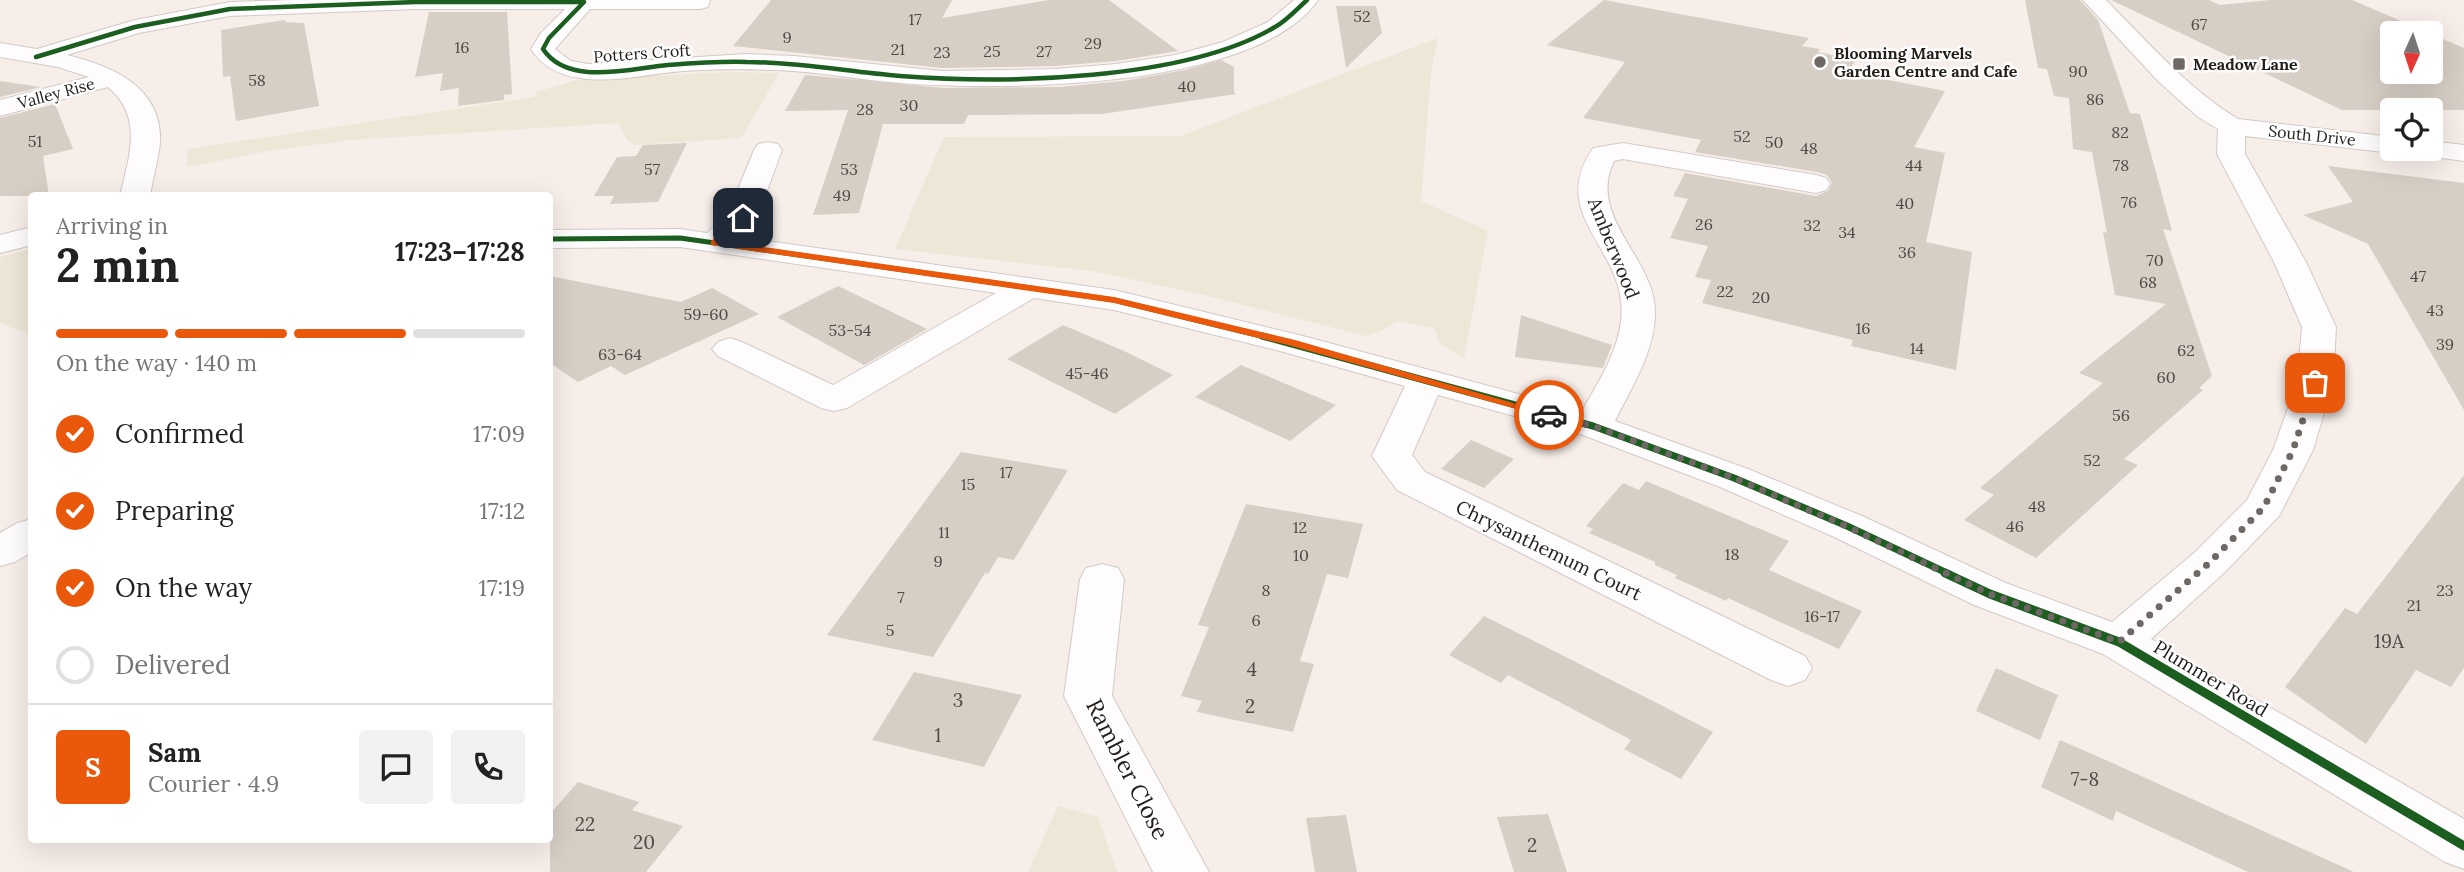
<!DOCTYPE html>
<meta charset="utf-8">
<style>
:root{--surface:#fff;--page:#f2f2f2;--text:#222;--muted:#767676;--line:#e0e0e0;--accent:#ea580c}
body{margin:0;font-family:Lora,serif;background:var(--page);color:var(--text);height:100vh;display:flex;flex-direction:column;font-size:26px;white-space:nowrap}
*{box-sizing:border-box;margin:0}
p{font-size:23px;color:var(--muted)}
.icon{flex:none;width:38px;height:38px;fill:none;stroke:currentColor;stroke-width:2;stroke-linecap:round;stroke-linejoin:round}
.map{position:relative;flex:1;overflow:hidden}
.sheet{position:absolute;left:28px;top:192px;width:525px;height:651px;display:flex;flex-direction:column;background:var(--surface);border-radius:7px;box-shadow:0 7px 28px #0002}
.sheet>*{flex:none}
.needle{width:46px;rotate:183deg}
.tools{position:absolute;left:2380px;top:21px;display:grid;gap:14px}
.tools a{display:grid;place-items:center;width:63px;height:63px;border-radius:7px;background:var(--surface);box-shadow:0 7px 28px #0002;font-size:35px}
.pin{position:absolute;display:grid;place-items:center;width:60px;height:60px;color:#fff;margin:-30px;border-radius:14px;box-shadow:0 4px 10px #0006}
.courier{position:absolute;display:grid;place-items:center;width:70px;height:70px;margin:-35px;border:5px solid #ea580c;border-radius:50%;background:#fff;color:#222;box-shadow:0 2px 9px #0007}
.summary em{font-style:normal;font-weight:700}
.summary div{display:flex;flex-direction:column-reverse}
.summary{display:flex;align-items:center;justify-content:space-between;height:119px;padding:0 28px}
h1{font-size:46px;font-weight:700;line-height:52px}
.bar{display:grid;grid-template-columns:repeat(4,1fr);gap:10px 7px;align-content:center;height:84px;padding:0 28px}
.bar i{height:9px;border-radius:5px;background:var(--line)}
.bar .current{background:var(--accent)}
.bar p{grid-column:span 4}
.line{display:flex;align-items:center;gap:18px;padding:0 28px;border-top:2px solid var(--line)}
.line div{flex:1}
.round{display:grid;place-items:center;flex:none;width:74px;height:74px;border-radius:7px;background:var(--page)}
ol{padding:0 28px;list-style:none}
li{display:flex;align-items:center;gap:21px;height:77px}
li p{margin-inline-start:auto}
li .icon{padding:7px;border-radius:50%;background:var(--accent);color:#fff;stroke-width:4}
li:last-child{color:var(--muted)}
li i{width:38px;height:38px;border:4px solid var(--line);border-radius:50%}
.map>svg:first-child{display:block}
.green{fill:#eee6d6}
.building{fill:#d7cec5;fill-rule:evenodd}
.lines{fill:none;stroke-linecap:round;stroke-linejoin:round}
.minor-casing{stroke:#d1cac6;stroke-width:2}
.minor{fill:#fefcfc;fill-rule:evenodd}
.cycleway-far3-casing{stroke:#fefefe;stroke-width:7}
.cycleway-far2-casing{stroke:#fefefe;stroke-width:9}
.cycleway-far1-casing{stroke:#fefefe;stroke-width:11}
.cycleway-casing{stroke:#fefefe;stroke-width:13}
.cycleway-far3{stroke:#1b5e20;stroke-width:4.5}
.cycleway-far2{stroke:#1b5e20;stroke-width:5}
.cycleway-far1{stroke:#1b5e20;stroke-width:7}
.cycleway{stroke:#1b5e20;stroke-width:9}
.route{fill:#ea580c}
.done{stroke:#6e6763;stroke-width:7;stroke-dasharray:0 12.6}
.poi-dot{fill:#6e6763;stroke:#fefefe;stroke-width:2.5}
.labels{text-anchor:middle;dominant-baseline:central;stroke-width:5;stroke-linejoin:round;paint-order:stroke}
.number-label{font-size:16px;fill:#514a46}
.far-street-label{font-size:16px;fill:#241e1b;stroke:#fefefe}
.far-poi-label{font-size:16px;font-weight:bold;fill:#241e1b;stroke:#fefefe;text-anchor:start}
.street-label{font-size:19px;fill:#241e1b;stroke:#fefefe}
.near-number-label{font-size:19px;fill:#514a46}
.near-street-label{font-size:23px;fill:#241e1b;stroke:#fefefe}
</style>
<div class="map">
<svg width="2464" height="872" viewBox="0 0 2464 872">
<rect width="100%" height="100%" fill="#f7eee9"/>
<!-- green -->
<g class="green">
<polygon points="1438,38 1431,71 1421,201 1488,231 1464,358 1440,344 1434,328 1397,321 1383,330 1366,336 1200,294 1092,271 895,249 944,137 1180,136"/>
<polygon points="729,72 779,73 741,138 635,145 627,140 618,123 351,140 274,150 187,167 187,149 535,97 536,92 577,80"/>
<polygon points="31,249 32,249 31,335 0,323 0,257"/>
<polygon points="1058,806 1098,817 1117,872 1028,872"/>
</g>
<!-- building -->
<g class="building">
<polygon points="771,0 952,0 942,18 1049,0 1109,0 1178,51 1116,61 1054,66 942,68 733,46"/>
<polygon points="1604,0 1809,38 1802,46 1820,49 1818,52 1856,60 1847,72 1945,91 1914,147 1945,153 1926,242 1972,252 1956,370 1851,346 1853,340 1702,303 1711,280 1695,277 1708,246 1670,238 1688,199 1673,196 1685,173 1816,196 1828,191 1832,183 1827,175 1817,172 1695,152 1701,140 1583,118 1625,62 1547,45"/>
<polygon points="2025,0 2080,0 2098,20 2130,113 2140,114 2172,231 2163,229 2212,376 2199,388 2203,390 2124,459 2138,465 2036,558 1964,520 1994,495 1980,488 2103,383 2079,373 2166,304 2115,295 2103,232 2107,233 2092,152 2073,149 2069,98 2054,96 2047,69 2038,68"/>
<path d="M2111 0H2209L2220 5 2271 0H2352L2464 48V110H2342ZM2392 33H2431V72H2392Z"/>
<polygon points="1336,6 1376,6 1382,33 1346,68"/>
<polygon points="429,12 507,12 512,94 504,95 504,100 458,106 459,88 440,91 443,73 415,77"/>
<polygon points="285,20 285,22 304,23 319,106 236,121 230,76 223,77 221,30"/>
<polygon points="1221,60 1234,67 1234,92 1236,94 1102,114 968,115 964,124 883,124 859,213 813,215 848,110 785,111 805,75 944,88 1060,87 1123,81 1185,70"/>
<polygon points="0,81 41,87 0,97"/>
<polygon points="55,104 73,149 43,156 49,196 0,196 0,118"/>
<polygon points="687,143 658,202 610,204 614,196 594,196 617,157 636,156 643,145"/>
<polygon points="2328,166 2464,183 2464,410 2368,244 2303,215 2353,202"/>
<polygon points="550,276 681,302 712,288 759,314 625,375 611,366 578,382 550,363"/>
<polygon points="838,286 927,329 864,365 777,317"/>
<polygon points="1521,315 1612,345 1603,368 1515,357"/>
<polygon points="1063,325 1124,351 1173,375 1115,414 1007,359"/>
<polygon points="1241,365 1336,405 1290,441 1195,397"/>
<polygon points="1471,440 1514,459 1484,488 1441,469"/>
<polygon points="961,452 1068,470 1014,560 998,557 988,574 985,573 933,657 827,635"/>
<polygon points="2464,475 2464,668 2451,687 2416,670 2366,744 2285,687 2345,608 2357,614"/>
<polygon points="1646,481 1789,541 1769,570 1862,611 1839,649 1728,598 1726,601 1675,578 1677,575 1655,565 1655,562 1589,533 1593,529 1586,526 1623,483 1639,490"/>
<polygon points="1246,504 1363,524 1348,578 1327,574 1300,661 1314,664 1293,732 1197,712 1202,701 1181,696 1209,627 1198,625"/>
<polygon points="1484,616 1651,700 1713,732 1681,779 1624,749 1631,740 1567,706 1508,675 1501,683 1449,655"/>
<polygon points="1996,668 2058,695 2040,740 1976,711"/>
<polygon points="914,672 1022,695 984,767 872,740"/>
<polygon points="2060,740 2119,766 2354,872 2248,872 2116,811 2113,821 2041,787"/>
<polygon points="578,782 639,802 632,810 683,826 646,872 550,872 550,814"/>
<polygon points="1548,814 1567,872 1514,872 1497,817"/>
<polygon points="1346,815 1357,872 1315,872 1306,818"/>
</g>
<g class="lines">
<defs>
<g id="minor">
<path d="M293 0H710L708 7 700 9H590L555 49 571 61 588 64 745 54 794 56 942 71 1054 69 1116 64 1175 55 1223 42 1268 22 1294 0H1318C1256 90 999 91 900 83 858 80 816 71 774 70 744 69 714 69 684 71 637 74 562 98 531 49L541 33 565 9H416L230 16 139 33 67 55C112 66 163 87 160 143 158 161 153 178 150 196H120C129 157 144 117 108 87L0 116V100L89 77 58 67 0 57V43L37 49 135 20 230 2Z"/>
<path d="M2083 0H2106C2148 42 2187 88 2238 119L2392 137V149H2403L2392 153 2245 136V154L2306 262 2336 327 2333 383 2313 450 2279 516 2224 573 2151 639 2464 819V869L2445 862 2103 654 1974 605 1832 536 1720 487 1580 434 1438 395 1412 455 1425 472 1805 656 1812 668 1805 680 1788 686 1771 680 1397 490 1372 456 1405 386 1280 351 1114 310 1034 298 847 408 834 411 821 408 718 356 712 349 718 342 730 338 742 342 833 385 996 293 680 247 550 248V230L680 229 707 233 728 214 754 150 758 144 768 142 778 144 782 150 757 218 739 237 1114 290 1303 336 1582 411C1600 379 1626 340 1621 301 1614 242 1550 211 1593 148L1623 143 1816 175 1826 178 1830 184 1826 190 1816 193 1623 159 1614 161C1586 219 1658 259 1655 316 1654 353 1631 388 1615 421L1748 469 1862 516 2006 583 2112 622 2194 553 2247 500 2273 450 2297 383 2302 327 2274 262 2217 154 2218 129 2198 117 2158 81Z"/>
<polygon points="2431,141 2464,145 2464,161 2420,155 2416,149 2431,149"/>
<polygon points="32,227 32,245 0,253 0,235"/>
<polygon points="32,519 32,552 15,562 0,566 0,533 17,523"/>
<polygon points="1102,564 1118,568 1124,579 1112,696 1209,872 1153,872 1064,696 1080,579 1086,568"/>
</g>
</defs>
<!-- minor casing -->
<use href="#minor" class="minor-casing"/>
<!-- minor -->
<use href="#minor" class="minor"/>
<defs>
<path id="cycleway-far3" d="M36 57 135 27 230 9 416 2H584L549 38 543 49C568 87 631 68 668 65 694 63 721 61 747 62 799 62 849 72 900 76 1004 84 1184 81 1275 27 1286 21 1297 9 1307 0"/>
<polyline id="cycleway-far2" points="550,239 680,238 1114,300 1269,338"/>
<polyline id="cycleway-far1" points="1262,336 1593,426 1734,478 1847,526 1949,574"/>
<polyline id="cycleway" points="1945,573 1990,594 2119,642 2464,846"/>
</defs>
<!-- cycleway-far3 casing -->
<use href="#cycleway-far3" class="cycleway-far3-casing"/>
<!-- cycleway-far2 casing -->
<use href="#cycleway-far2" class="cycleway-far2-casing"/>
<!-- cycleway-far1 casing -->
<use href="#cycleway-far1" class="cycleway-far1-casing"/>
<!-- cycleway casing -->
<use href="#cycleway" class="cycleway-casing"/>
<!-- cycleway-far3 -->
<use href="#cycleway-far3" class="cycleway-far3"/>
<!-- cycleway-far2 -->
<use href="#cycleway-far2" class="cycleway-far2"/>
<!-- cycleway-far1 -->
<use href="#cycleway-far1" class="cycleway-far1"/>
<!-- cycleway -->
<use href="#cycleway" class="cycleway"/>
</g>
<!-- route -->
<polygon class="route" points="743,216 746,217 746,220 722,241 1114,297 1295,340 1555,415 1545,417 1288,345 1114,303 711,245 711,241"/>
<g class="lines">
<!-- done -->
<polyline class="done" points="1549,415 1593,426 1734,478 1846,526 1990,594 2119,642 2209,563 2264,507 2293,450 2315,383"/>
</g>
<!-- markers -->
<g class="poi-dot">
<circle cx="1820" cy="62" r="7"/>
<rect x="2172" y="57" width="14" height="14" rx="3.5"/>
</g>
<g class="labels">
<!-- number labels -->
<g class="number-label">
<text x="1362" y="16">52</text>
<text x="915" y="19">17</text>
<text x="2199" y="24">67</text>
<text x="787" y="37">9</text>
<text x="1093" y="43">29</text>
<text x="462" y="47">16</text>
<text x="898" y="49">21</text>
<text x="992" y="51">25</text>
<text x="1044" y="51">27</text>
<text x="942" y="52">23</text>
<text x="2078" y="71">90</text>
<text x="257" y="80">58</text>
<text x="1187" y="86">40</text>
<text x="2095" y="99">86</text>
<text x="909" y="105">30</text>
<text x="865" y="109">28</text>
<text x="2120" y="132">82</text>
<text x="1742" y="136">52</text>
<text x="35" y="141">51</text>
<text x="1774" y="142">50</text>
<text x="1809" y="148">48</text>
<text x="1914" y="165">44</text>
<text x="2121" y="165">78</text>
<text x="652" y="169">57</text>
<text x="849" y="169">53</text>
<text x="842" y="195">49</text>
<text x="2129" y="202">76</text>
<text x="1905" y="203">40</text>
<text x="1704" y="224">26</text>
<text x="1812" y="225">32</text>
<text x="1847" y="232">34</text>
<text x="1907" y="252">36</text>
<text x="2155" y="260">70</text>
<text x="2418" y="276">47</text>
<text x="2148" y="282">68</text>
<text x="1725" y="291">22</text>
<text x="1761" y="297">20</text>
<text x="2435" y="310">43</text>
<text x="706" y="314">59-60</text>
<text x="1863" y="328">16</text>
<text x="850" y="330">53-54</text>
<text x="2445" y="344">39</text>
<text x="1917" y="348">14</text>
<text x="2186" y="350">62</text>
<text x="620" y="354">63-64</text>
<text x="1087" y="373">45-46</text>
<text x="2166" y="377">60</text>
<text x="2121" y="415">56</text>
<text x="2092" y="460">52</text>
<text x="1006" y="472">17</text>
<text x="968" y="484">15</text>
<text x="2037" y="506">48</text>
<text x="2015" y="526">46</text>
<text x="1300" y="527">12</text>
<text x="944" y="532">11</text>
<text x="1732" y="554">18</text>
<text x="1301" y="555">10</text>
<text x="938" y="561">9</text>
<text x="1266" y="590">8</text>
<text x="2445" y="590">23</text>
<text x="901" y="597">7</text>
<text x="2414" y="605">21</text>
<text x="1822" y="616">16-17</text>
<text x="1256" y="620">6</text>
<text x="890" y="630">5</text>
</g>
<!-- far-street labels -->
<g class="far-street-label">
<text transform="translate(642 53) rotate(-4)">Potters Croft</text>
<text transform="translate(56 93) rotate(-15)">Valley Rise</text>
<text transform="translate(2312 135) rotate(6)">South Drive</text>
</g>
<!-- far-poi labels -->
<g class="far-poi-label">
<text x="1834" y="53">Blooming Marvels<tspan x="1834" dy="18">Garden Centre and Cafe</tspan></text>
<text x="2193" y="64">Meadow Lane</text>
</g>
<!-- street labels -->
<g class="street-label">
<text transform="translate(1614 248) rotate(68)">Amberwood</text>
<text transform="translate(1549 550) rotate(26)">Chrysanthemum Court</text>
<text transform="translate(2211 678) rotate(31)">Plummer Road</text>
</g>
<!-- near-number labels -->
<g class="near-number-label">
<text x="2389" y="641">19A</text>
<text x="1252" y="669">4</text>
<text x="958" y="700">3</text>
<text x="1250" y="706">2</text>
<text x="938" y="735">1</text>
<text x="2085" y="779">7-8</text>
<text x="585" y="824">22</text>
<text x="644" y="842">20</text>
<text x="1532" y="845">2</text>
</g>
<!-- near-street labels -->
<g class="near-street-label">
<text transform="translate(1128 769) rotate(63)">Rambler Close</text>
</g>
</g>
</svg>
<div class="tools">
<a><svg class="needle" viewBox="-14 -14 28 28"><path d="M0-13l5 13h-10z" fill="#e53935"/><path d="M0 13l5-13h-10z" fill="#767676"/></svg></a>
<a><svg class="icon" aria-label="locate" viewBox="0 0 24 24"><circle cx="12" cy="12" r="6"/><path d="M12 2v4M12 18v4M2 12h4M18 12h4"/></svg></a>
</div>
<div class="pin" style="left:2315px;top:383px;background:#ea580c"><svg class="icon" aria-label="bag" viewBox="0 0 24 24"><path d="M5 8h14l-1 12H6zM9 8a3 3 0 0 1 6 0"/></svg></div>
<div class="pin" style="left:743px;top:218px;background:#1f2937"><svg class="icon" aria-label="home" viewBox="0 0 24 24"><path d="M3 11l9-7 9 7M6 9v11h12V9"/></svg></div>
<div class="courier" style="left:1549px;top:415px"><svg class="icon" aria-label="car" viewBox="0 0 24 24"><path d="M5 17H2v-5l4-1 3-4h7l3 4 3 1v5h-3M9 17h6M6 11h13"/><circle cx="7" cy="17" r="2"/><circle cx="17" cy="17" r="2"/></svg></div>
<section class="sheet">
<div class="summary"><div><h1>2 min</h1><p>Arriving in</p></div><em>17:23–17:28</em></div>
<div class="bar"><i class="current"></i><i class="current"></i><i class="current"></i><i></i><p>On the way · 140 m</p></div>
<ol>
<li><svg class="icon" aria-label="check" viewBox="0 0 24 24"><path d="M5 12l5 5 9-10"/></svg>Confirmed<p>17:09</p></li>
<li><svg class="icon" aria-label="check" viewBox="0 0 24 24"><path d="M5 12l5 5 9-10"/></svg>Preparing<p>17:12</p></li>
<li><svg class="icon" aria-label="check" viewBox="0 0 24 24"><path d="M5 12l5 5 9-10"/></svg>On the way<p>17:19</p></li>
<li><i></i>Delivered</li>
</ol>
<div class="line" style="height:126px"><b class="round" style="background:var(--accent);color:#fff">S</b><div><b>Sam</b><p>Courier · 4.9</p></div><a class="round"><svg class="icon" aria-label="chat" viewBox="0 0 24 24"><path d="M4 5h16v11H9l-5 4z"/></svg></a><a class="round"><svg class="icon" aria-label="phone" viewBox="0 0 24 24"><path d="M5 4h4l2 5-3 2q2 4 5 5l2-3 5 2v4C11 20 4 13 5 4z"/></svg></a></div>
</section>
</div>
